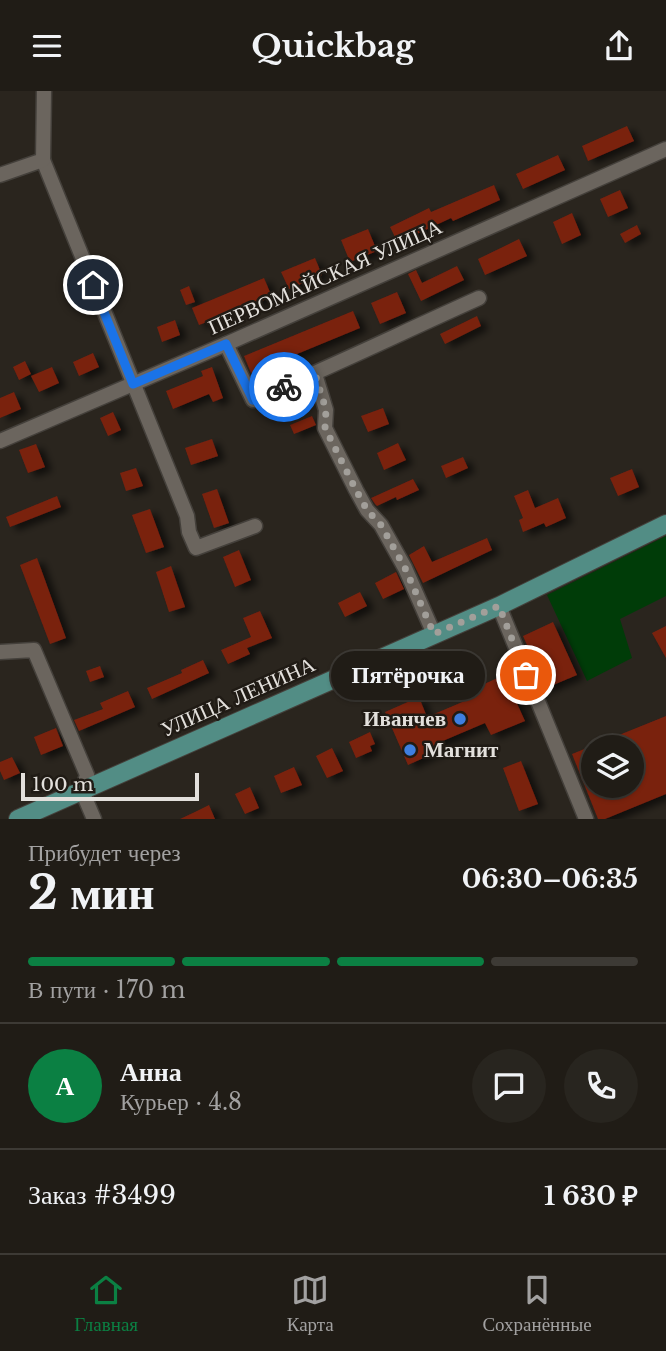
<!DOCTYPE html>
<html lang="ru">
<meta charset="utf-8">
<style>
:root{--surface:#201c16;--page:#28251f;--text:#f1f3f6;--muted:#a2a1a1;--line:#3d3a35;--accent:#0b8043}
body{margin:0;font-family:"Libre Baskerville",serif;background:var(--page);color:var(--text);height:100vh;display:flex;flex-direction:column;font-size:26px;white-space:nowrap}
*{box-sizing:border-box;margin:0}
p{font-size:23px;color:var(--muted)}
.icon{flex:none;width:38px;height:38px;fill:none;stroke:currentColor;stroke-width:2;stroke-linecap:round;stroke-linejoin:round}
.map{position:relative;height:728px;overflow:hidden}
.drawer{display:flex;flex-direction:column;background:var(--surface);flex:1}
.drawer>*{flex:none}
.buttons{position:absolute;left:581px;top:644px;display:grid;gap:14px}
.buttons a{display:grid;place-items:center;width:63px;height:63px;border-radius:50%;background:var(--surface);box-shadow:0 2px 5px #0004,0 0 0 2px var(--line);font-size:35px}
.scale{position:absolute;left:21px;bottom:18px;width:178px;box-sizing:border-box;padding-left:7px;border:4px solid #e3e0dc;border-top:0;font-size:19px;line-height:24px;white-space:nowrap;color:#e3e0dc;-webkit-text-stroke:5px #201b15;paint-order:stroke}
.pin{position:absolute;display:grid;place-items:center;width:60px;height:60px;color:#fff;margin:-30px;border:4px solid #fff;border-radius:50%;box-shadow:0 2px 7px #0007}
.courier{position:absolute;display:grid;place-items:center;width:70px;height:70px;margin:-35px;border:5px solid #1a73e8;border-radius:50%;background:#fff;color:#222;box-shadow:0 2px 9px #0007}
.bubble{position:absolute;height:49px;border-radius:24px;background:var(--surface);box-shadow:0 2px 5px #0004,0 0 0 2px var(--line);font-size:23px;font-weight:700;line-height:49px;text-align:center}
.head em{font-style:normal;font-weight:700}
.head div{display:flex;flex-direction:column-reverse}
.head{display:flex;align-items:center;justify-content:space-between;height:119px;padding:0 28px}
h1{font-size:46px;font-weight:700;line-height:52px}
.bar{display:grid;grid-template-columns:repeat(4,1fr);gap:10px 7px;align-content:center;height:84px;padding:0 28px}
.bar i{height:9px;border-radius:5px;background:var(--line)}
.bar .current{background:var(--accent)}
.bar p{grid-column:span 4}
.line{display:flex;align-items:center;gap:18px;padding:0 28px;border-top:2px solid var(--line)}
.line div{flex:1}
.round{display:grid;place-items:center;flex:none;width:74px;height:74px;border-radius:37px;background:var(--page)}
header{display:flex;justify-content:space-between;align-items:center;height:91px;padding:0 28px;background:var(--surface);font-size:32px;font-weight:700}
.menu{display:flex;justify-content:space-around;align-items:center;height:98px;border-top:2px solid var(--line);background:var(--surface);font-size:19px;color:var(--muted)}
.menu a{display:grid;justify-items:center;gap:4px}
.menu .current{color:var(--accent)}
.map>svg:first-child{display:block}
.green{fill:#003c08}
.building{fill:#7a200e;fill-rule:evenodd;filter:url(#shadow)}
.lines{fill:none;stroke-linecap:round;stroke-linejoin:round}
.minor-casing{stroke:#44403b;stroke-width:17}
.major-casing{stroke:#44403b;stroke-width:20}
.minor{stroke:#6b655e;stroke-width:14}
.major{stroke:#528d85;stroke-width:18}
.done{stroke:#a29f9a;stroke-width:7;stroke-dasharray:0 12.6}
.route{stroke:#1a73e8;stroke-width:9}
.shop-dot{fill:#3f7fe0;stroke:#201b15;stroke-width:2.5}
.labels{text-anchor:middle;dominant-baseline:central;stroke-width:5;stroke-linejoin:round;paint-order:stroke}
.street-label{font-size:21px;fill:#e3e0dc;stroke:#201b15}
.poi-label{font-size:21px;font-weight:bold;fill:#e3e0dc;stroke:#201b15;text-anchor:end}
</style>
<header><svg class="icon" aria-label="menu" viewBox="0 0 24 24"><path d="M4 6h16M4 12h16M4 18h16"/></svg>Quickbag<svg class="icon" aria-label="share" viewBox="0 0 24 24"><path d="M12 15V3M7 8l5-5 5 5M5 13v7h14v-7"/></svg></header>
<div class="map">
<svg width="666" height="728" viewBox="0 0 666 728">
<defs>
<filter id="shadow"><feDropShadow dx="7" dy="4" stdDeviation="3.5" flood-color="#0009"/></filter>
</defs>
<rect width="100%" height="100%" fill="#2a251e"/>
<!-- green -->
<polygon class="green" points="666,445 666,505 620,528 632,567 587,590 547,504"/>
<!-- building -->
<g class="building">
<polygon points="627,35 634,50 588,70 582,55"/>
<polygon points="558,64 565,79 523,98 516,83"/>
<polygon points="494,94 500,109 453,130 451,127 398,152 390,136 429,117 431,121"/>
<polygon points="620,99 628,117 608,126 600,108"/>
<polygon points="572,122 581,144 562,153 553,131"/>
<polygon points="637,134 641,143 625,152 620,143"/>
<polygon points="368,138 377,160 350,171 341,149"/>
<polygon points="519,148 527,165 485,184 478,168"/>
<polygon points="315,167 322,184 289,198 281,181"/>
<polygon points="457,175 464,189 421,210 408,183 416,179 422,192"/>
<polygon points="264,187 272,206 199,234 192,217"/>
<polygon points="189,195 195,211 186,214 180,199"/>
<polygon points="397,201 406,222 380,233 371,212"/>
<polygon points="353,220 360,237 251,282 244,265"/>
<polygon points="477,225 481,235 445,253 440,243"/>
<polygon points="175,229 180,244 162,251 157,236"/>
<polygon points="93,262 99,276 79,285 73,271"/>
<polygon points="25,270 31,283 19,289 13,276"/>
<polygon points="52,276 59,292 39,301 31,285"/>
<polygon points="212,276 223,307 213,311 209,303 173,318 166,300 203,285 201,280"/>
<polygon points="309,295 310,299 265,320 263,315"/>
<polygon points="14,301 21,318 0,327 0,307"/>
<polygon points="383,317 389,333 368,341 361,325"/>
<polygon points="113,321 121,339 108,345 100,327"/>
<polygon points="312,325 316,334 294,343 290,334"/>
<polygon points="212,348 218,365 191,374 185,357"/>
<polygon points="398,352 406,369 384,379 377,362"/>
<polygon points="36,353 45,376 28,382 19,359"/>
<polygon points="463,366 468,377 446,387 441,375"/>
<polygon points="136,377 143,395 126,400 120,382"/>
<polygon points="632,378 639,396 618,405 610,387"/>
<polygon points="413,388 419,399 397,409 396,406 377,415 375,413 371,407"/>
<polygon points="217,398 229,432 214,437 202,403"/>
<polygon points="528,399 535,417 558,407 566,427 546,436 544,432 523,441 519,429 523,427 514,405"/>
<polygon points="57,405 61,416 10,436 6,426"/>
<polygon points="150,418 164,456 146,462 132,424"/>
<polygon points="487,447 492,459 423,492 409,464 424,455 432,471"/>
<polygon points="239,459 251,489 235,496 223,466"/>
<polygon points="37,467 66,547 50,553 20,474"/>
<polygon points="171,475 185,516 169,521 156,481"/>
<polygon points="396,481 404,498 383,508 375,492"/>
<polygon points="360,501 367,515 345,526 338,512"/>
<polygon points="260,520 272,547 247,557 250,563 228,573 221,559 251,546 243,527"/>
<polygon points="553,531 577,584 546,597 523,545"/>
<polygon points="666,535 666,567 652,542"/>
<polygon points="203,569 209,582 152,608 147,597 182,582 181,579"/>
<polygon points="100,575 104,586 90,591 86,580"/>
<polygon points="504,584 525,630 491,644 485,632 438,652 441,659 408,674 385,621 419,606 427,626 474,606 471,599"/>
<polygon points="128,600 135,616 79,640 74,629 103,618 100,612"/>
<path d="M666 625V703L605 728H598L572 663ZM593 656H632V695H593Z"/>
<polygon points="56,637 63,655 41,664 34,646"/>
<polygon points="370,641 375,653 370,655 372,660 356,667 349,651"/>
<polygon points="332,657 343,680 327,687 316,665"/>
<polygon points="12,666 20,682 4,689 0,680 0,671"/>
<polygon points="521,670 538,713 519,720 503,677"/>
<polygon points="294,676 302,694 281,702 274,685"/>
<polygon points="250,696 259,717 245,723 235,703"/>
<polygon points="209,714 215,728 180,728 199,719"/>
</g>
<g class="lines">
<defs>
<g id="minor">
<polyline points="43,69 187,425 189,441 196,457 255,435"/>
<polyline points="0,84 43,69 44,0"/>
<path d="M226 253 253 309C329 277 403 241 479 207"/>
<polyline points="315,283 326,319 325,337 356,399 367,419 381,434 405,477 434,543"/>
<polyline points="0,350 226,253 666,58"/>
<polyline points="499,515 586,728"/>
<polyline points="0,561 34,559 87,684 82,700 94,728"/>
</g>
<polyline id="major" points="18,728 499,515 666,433"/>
</defs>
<!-- minor casing -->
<use href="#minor" class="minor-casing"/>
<!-- major casing -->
<use href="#major" class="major-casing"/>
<!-- minor -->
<use href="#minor" class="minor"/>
<!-- major -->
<use href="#major" class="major"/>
</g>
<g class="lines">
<!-- done -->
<polyline class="done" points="284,296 315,283 326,319 325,337 356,399 367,419 381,434 405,477 434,543 499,515 526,584"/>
<!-- route -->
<polyline class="route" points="93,194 133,293 226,253 253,309 284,296"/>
</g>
<!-- markers -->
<g class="shop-dot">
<circle cx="460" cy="628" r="7"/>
<circle cx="410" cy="659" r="7"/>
</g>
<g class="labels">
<!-- street labels -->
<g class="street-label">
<text transform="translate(325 186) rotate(-24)">ПЕРВОМАЙСКАЯ УЛИЦА</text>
<text transform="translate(238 606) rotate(-24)">УЛИЦА ЛЕНИНА</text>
</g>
<!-- poi labels -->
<g class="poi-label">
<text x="446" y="628">Иванчев</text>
<text x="424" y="659" text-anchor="start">Магнит</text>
</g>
</g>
</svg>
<div class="buttons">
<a><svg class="icon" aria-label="layers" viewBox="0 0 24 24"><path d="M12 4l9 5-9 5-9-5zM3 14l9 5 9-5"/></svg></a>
</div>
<div class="scale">100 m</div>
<div class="pin" style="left:526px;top:584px;background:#ea580c"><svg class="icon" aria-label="bag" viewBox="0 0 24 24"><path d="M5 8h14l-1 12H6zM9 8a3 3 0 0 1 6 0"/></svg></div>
<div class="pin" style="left:93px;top:194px;background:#1f2937"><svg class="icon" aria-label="home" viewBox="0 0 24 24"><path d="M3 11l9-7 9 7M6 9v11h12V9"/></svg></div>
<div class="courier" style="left:284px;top:296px"><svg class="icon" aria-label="bike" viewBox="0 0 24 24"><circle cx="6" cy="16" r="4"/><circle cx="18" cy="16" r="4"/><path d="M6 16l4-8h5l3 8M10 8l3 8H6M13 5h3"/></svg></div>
<div class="bubble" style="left:331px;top:560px;width:154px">Пятёрочка</div>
</div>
<section class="drawer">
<div class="head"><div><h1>2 мин</h1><p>Прибудет через</p></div><em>06:30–06:35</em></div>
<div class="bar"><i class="current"></i><i class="current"></i><i class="current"></i><i></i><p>В пути · 170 m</p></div>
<div class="line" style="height:126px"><b class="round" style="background:var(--accent);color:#fff">А</b><div><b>Анна</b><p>Курьер · 4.8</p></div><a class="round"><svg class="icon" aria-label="chat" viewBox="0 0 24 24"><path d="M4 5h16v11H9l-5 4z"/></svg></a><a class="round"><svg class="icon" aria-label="phone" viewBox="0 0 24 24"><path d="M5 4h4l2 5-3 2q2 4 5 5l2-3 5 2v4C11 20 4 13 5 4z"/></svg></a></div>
<div class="line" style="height:91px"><div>Заказ #3499</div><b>1 630 ₽</b></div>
</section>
<nav class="menu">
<a class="current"><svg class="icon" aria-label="home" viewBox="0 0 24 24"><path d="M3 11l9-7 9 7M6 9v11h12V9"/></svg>Главная</a>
<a><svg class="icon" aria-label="map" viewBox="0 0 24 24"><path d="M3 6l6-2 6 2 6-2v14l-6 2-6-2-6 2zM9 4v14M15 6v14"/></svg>Карта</a>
<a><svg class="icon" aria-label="saved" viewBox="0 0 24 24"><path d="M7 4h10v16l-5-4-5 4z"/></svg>Сохранённые</a>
</nav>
